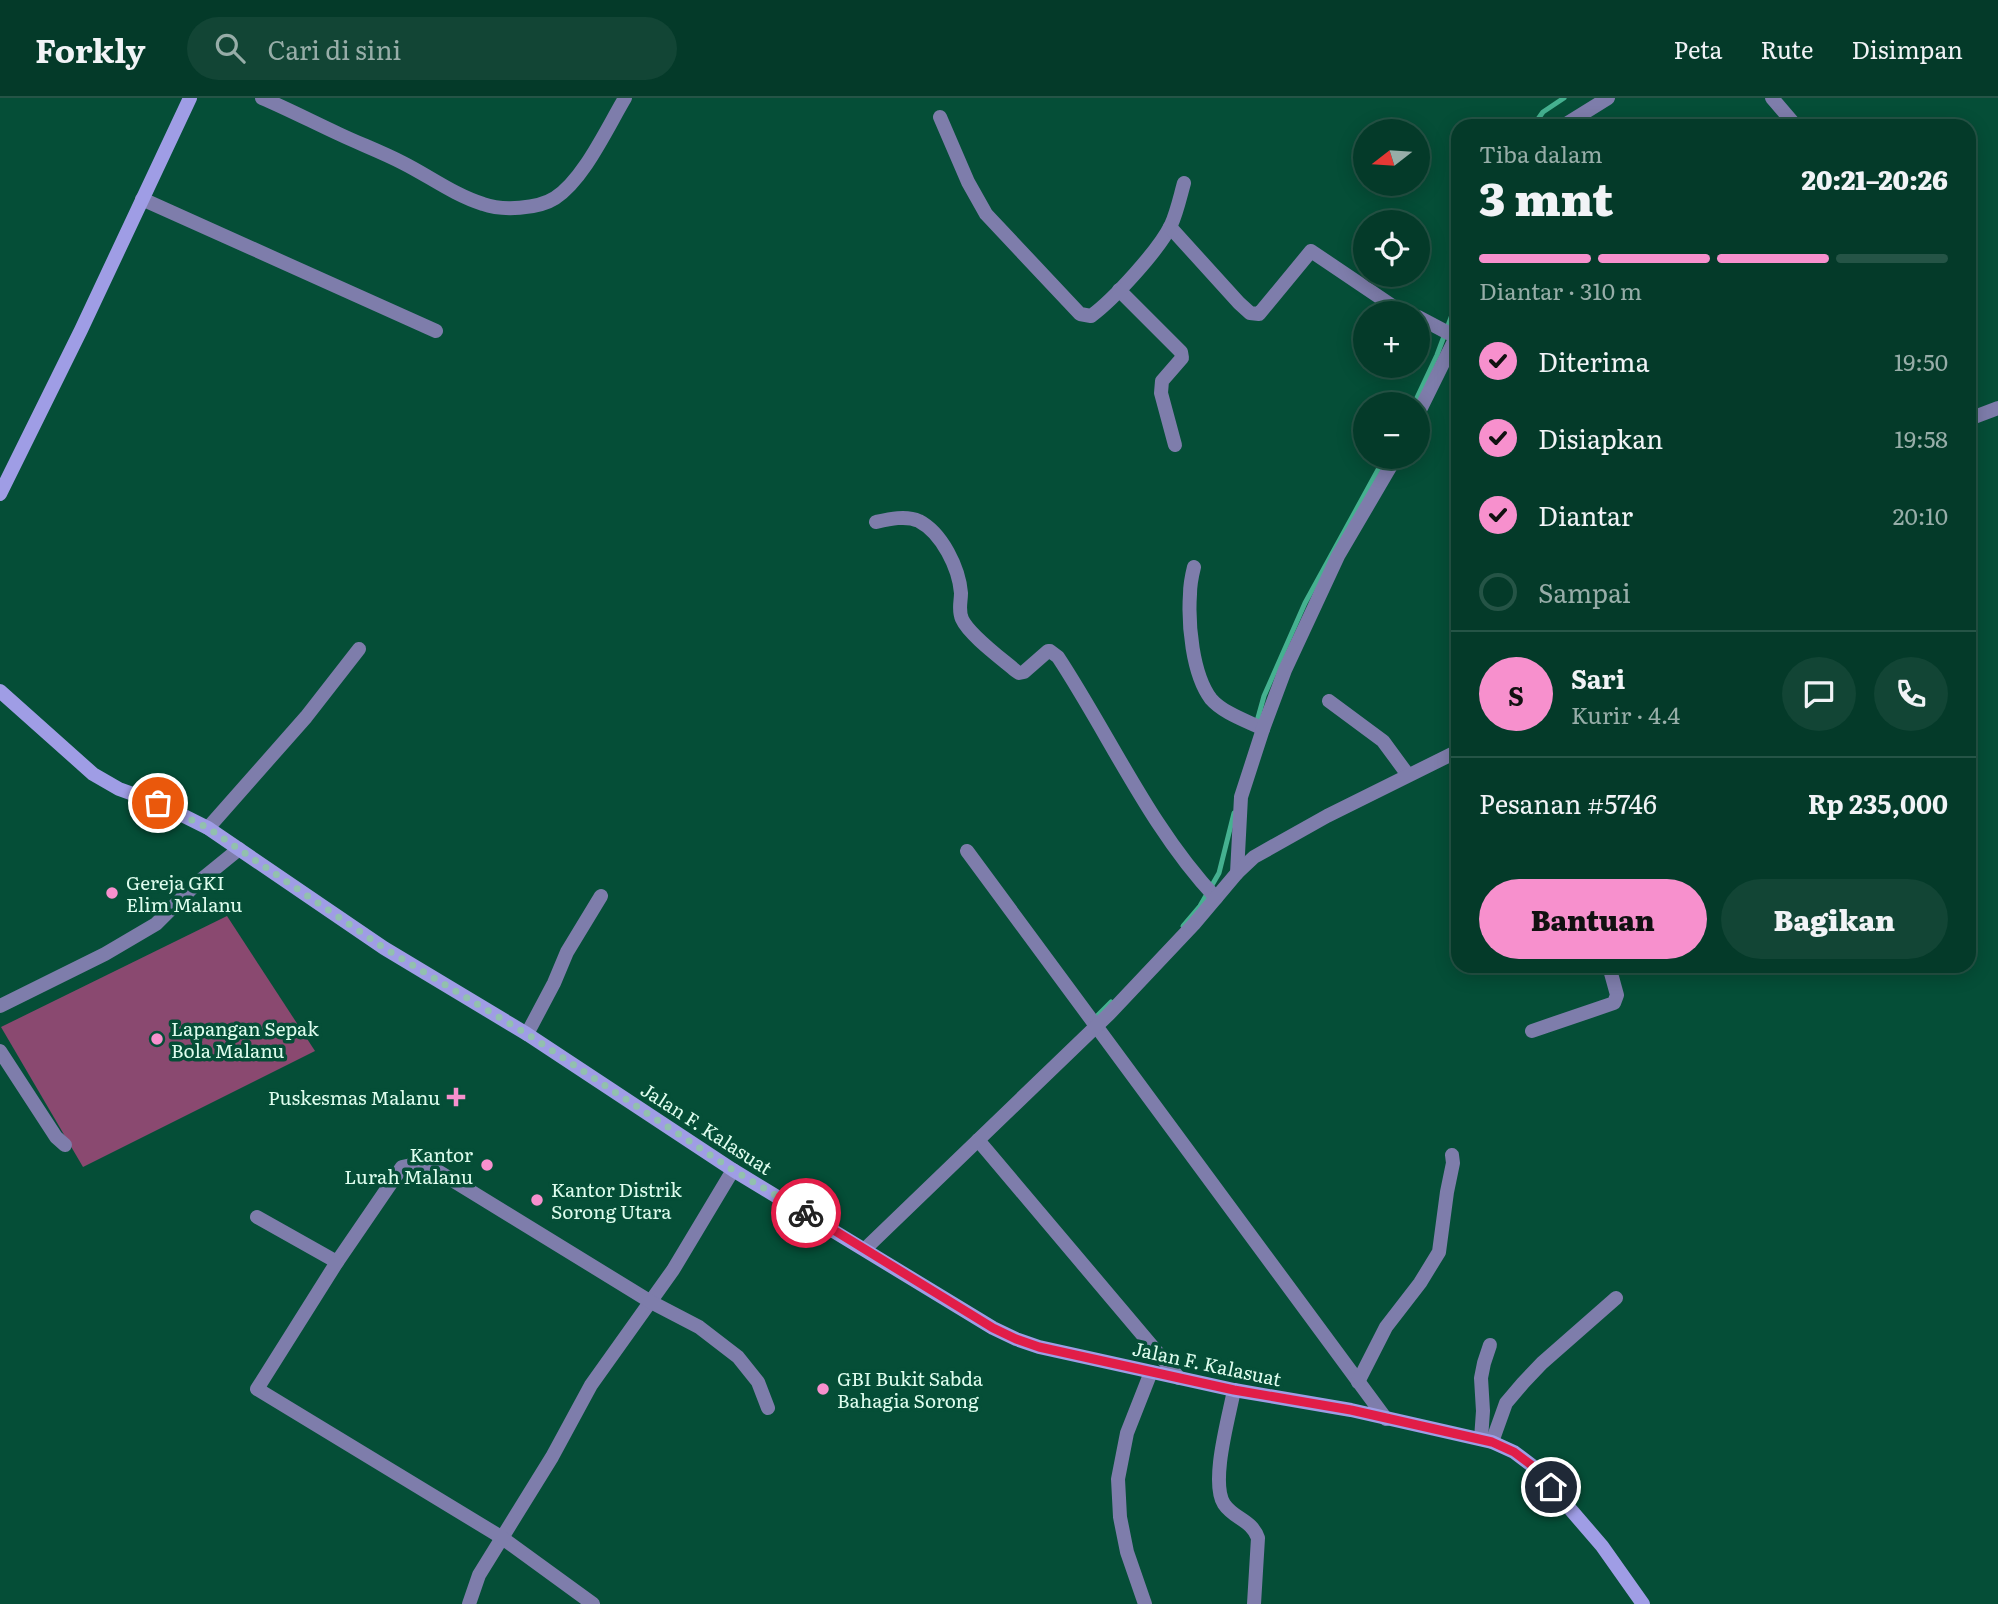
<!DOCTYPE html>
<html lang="id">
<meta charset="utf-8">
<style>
:root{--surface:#043a29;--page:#124535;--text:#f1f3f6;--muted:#97ada8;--line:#255446;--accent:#f790cd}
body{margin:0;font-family:Literata,serif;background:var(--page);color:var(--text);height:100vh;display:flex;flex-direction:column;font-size:26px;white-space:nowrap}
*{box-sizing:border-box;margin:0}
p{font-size:23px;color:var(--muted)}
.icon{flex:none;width:38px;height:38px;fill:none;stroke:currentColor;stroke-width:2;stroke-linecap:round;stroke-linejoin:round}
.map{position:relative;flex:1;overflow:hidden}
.panel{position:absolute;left:1451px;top:21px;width:525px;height:854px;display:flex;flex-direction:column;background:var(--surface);border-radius:21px;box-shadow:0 4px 18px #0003,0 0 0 2px var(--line)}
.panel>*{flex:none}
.needle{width:46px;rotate:253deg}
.buttons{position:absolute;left:1353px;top:21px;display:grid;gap:14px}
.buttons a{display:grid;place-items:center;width:77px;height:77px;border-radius:50%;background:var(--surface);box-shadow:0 4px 18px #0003,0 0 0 2px var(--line);font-size:35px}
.pin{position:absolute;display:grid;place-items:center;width:60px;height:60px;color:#fff;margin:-30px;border:4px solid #fff;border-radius:50%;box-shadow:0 2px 7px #0007}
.courier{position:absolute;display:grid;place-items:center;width:70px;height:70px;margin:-35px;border:5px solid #e11d48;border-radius:50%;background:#fff;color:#222;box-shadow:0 2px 9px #0007}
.headline em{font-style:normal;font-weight:800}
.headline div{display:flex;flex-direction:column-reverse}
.headline{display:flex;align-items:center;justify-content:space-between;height:119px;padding:0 28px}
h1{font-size:46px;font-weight:800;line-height:52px}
.bar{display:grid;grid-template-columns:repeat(4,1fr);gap:10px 7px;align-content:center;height:84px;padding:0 28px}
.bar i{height:9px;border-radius:5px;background:var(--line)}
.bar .on{background:var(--accent)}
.bar p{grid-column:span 4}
.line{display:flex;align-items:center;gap:18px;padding:0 28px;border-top:2px solid var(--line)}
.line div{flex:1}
.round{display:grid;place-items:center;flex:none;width:74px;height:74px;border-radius:37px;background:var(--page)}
ol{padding:0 28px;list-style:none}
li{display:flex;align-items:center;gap:21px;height:77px}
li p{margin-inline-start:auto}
li .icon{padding:7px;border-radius:50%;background:var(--accent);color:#111;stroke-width:4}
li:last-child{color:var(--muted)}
li i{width:38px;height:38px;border:4px solid var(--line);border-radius:50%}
.cta{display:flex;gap:14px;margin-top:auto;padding:14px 28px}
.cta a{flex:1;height:80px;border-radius:42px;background:var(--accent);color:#111;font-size:28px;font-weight:800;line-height:80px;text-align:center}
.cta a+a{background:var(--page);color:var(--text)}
header{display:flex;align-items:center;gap:42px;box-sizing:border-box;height:98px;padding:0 35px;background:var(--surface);border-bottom:2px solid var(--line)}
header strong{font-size:33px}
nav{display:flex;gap:38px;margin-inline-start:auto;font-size:24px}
.search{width:490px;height:63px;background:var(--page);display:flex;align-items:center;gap:18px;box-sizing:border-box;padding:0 24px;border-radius:38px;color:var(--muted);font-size:26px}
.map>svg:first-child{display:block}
.park{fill:#8a4970}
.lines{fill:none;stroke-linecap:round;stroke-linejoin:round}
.stream{stroke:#45b190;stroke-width:5}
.street{stroke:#7e7dab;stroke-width:14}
.secondary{stroke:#9f9de5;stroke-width:14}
.done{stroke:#92c0ae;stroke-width:7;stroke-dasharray:0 12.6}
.route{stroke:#e11d48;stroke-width:9}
.poi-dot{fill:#f790cd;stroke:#054e37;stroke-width:2.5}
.labels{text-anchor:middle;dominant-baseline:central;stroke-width:7;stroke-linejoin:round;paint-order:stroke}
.poi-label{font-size:19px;fill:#defdee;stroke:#054e37;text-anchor:start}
.street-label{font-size:19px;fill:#defdee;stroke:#054e37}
</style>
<header>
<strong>Forkly</strong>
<div class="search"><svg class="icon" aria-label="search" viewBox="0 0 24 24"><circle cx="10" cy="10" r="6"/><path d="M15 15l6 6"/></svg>Cari di sini</div>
<nav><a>Peta</a><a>Rute</a><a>Disimpan</a></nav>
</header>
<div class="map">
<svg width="1998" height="1506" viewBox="0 0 1998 1506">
<rect width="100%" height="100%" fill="#054e37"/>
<!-- park -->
<polygon class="park" points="227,818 315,953 83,1069 1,929"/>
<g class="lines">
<!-- stream -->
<g class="stream">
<polyline points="1533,28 1543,14 1564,0"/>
<polyline points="1414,306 1437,257 1458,201"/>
<polyline points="1256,627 1264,598 1305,505 1385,359"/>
<polyline points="1183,828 1200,808 1219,775 1234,715"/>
<polyline points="1096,919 1111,904"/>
</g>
<!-- street -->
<g class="street">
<path d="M262 0C288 11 313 24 339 36 360 46 382 54 403 65 429 78 454 97 483 106 502 113 538 111 555 100 584 81 607 30 625 0"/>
<polyline points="1772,0 1796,28"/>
<path d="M940 19 968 84 986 116 1080 216 1091 218C1113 202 1159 152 1171 127 1177 114 1180 99 1184 85"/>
<polyline points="1563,28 1608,0"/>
<polyline points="142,101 436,233"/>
<polyline points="1170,129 1239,205 1250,215 1259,216 1311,153 1394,209 1409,215"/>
<polyline points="1119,192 1181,254 1182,260 1162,283 1161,295 1175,347"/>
<polyline points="1418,219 1456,239"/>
<polyline points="1418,316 1458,235"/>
<polyline points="1969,321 1998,310"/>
<path d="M876 424C889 421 906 417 919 423 942 435 959 470 961 495 961 504 958 512 962 521 969 537 1002 561 1016 573L1019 575 1024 574 1048 553H1050L1058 559C1110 638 1150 730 1216 800"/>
<path d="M1194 469C1192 477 1190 487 1190 496 1188 525 1192 576 1211 601 1223 615 1247 623 1263 631"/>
<polyline points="1329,603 1383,643 1408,677"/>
<polyline points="208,730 306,619 359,551"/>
<polyline points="967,753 1386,1321"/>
<polyline points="1237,775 1241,699 1263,631 1285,572 1338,458 1396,359"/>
<polyline points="0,908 105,856 156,826 196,786 239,751"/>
<polyline points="1532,933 1614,905 1617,897 1609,868"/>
<polyline points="527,936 554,885 567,854 601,798"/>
<polyline points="0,953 56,1039 65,1047"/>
<polyline points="978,1042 1179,1280"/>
<polyline points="257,1119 337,1164"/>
<polyline points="865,1151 1109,916 1194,826 1237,775 1254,759 1327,718 1458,653"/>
<polyline points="1358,1284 1386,1229 1420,1185 1439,1154 1447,1094 1453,1065 1452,1057"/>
<path d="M1234 1292C1229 1319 1210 1384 1224 1406 1234 1421 1252 1422 1258 1440L1254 1506"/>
<polyline points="1481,1341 1483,1313 1481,1280 1484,1265 1490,1247"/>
<polyline points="1492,1344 1506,1305 1523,1285 1542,1265 1616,1200"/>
<polyline points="469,1506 479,1477 552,1359 591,1287 673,1172 733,1072"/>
<polyline points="593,1506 501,1439 257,1291 337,1164 402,1069 416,1066 431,1069 651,1204 699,1229 738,1259 758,1284 768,1310"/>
<polyline points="1145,1506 1127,1454 1120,1419 1118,1381 1127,1335 1151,1274"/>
</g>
<!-- secondary -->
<g class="secondary">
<polyline points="0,396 81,232 190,0"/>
<polyline points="0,593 93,676 119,691 158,705 208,730 384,850 527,936 733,1072 993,1230 1016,1241 1039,1249 1234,1292 1351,1312 1492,1344 1514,1354 1534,1369 1602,1448 1643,1506"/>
</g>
</g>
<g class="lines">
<!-- done -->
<polyline class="done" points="158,705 208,730 384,850 527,936 733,1072 806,1115"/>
<!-- route -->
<polyline class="route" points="806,1115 993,1230 1016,1241 1039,1249 1234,1292 1351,1312 1492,1344 1514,1354 1534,1369 1551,1389"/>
</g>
<!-- markers -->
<g class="poi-dot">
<circle cx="112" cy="795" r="7"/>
<circle cx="157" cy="941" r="7"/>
<path d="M452.5 988.5h7v7h7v7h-7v7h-7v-7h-7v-7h7z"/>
<circle cx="487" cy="1067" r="7"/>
<circle cx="537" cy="1102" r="7"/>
<circle cx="823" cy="1291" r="7"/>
</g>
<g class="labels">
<!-- poi labels -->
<g class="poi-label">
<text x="126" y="784">Gereja GKI<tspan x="126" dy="22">Elim Malanu</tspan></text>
<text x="171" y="930">Lapangan Sepak<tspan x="171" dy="22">Bola Malanu</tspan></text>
<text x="440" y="999" text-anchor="end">Puskesmas Malanu</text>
<text x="473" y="1056" text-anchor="end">Kantor<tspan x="473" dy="22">Lurah Malanu</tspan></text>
<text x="551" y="1091">Kantor Distrik<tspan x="551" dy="22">Sorong Utara</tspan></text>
<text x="837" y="1280">GBI Bukit Sabda<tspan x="837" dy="22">Bahagia Sorong</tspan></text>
</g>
<!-- street labels -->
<g class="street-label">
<text transform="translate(707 1030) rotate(33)">Jalan F. Kalasuat</text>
<text transform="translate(1207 1265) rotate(12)">Jalan F. Kalasuat</text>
</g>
</g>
</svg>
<div class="buttons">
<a><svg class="needle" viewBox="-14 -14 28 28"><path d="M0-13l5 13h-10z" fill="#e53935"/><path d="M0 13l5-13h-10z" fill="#97ada8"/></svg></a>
<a><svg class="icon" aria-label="locate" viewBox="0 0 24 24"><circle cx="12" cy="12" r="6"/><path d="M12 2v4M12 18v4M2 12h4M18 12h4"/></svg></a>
<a>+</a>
<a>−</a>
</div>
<div class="pin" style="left:158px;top:705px;background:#ea580c"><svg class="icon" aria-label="bag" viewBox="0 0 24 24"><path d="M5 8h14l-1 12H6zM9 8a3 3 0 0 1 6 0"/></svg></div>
<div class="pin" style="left:1551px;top:1389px;background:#1f2937"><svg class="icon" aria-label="home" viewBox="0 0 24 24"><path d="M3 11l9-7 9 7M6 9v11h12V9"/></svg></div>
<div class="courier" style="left:806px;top:1115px"><svg class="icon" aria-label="bike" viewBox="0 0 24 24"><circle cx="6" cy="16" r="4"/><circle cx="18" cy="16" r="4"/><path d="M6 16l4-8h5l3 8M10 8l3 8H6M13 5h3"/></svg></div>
<section class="panel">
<div class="headline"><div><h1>3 mnt</h1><p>Tiba dalam</p></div><em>20:21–20:26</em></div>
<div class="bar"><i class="on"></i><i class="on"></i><i class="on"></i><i></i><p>Diantar · 310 m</p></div>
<ol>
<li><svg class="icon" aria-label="check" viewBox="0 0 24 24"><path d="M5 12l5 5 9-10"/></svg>Diterima<p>19:50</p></li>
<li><svg class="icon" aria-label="check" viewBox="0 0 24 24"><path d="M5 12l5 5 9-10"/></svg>Disiapkan<p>19:58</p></li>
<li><svg class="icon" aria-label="check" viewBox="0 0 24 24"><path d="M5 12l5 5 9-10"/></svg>Diantar<p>20:10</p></li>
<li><i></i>Sampai</li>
</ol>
<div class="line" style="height:126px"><b class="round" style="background:var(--accent);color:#111">S</b><div><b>Sari</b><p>Kurir · 4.4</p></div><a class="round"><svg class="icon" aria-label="chat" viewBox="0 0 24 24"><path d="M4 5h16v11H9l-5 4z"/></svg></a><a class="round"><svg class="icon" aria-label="phone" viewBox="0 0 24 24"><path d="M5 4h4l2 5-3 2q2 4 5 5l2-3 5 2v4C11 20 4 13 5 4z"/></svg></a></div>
<div class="line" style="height:91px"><div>Pesanan #5746</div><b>Rp 235,000</b></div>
<div class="cta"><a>Bantuan</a><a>Bagikan</a></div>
</section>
</div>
